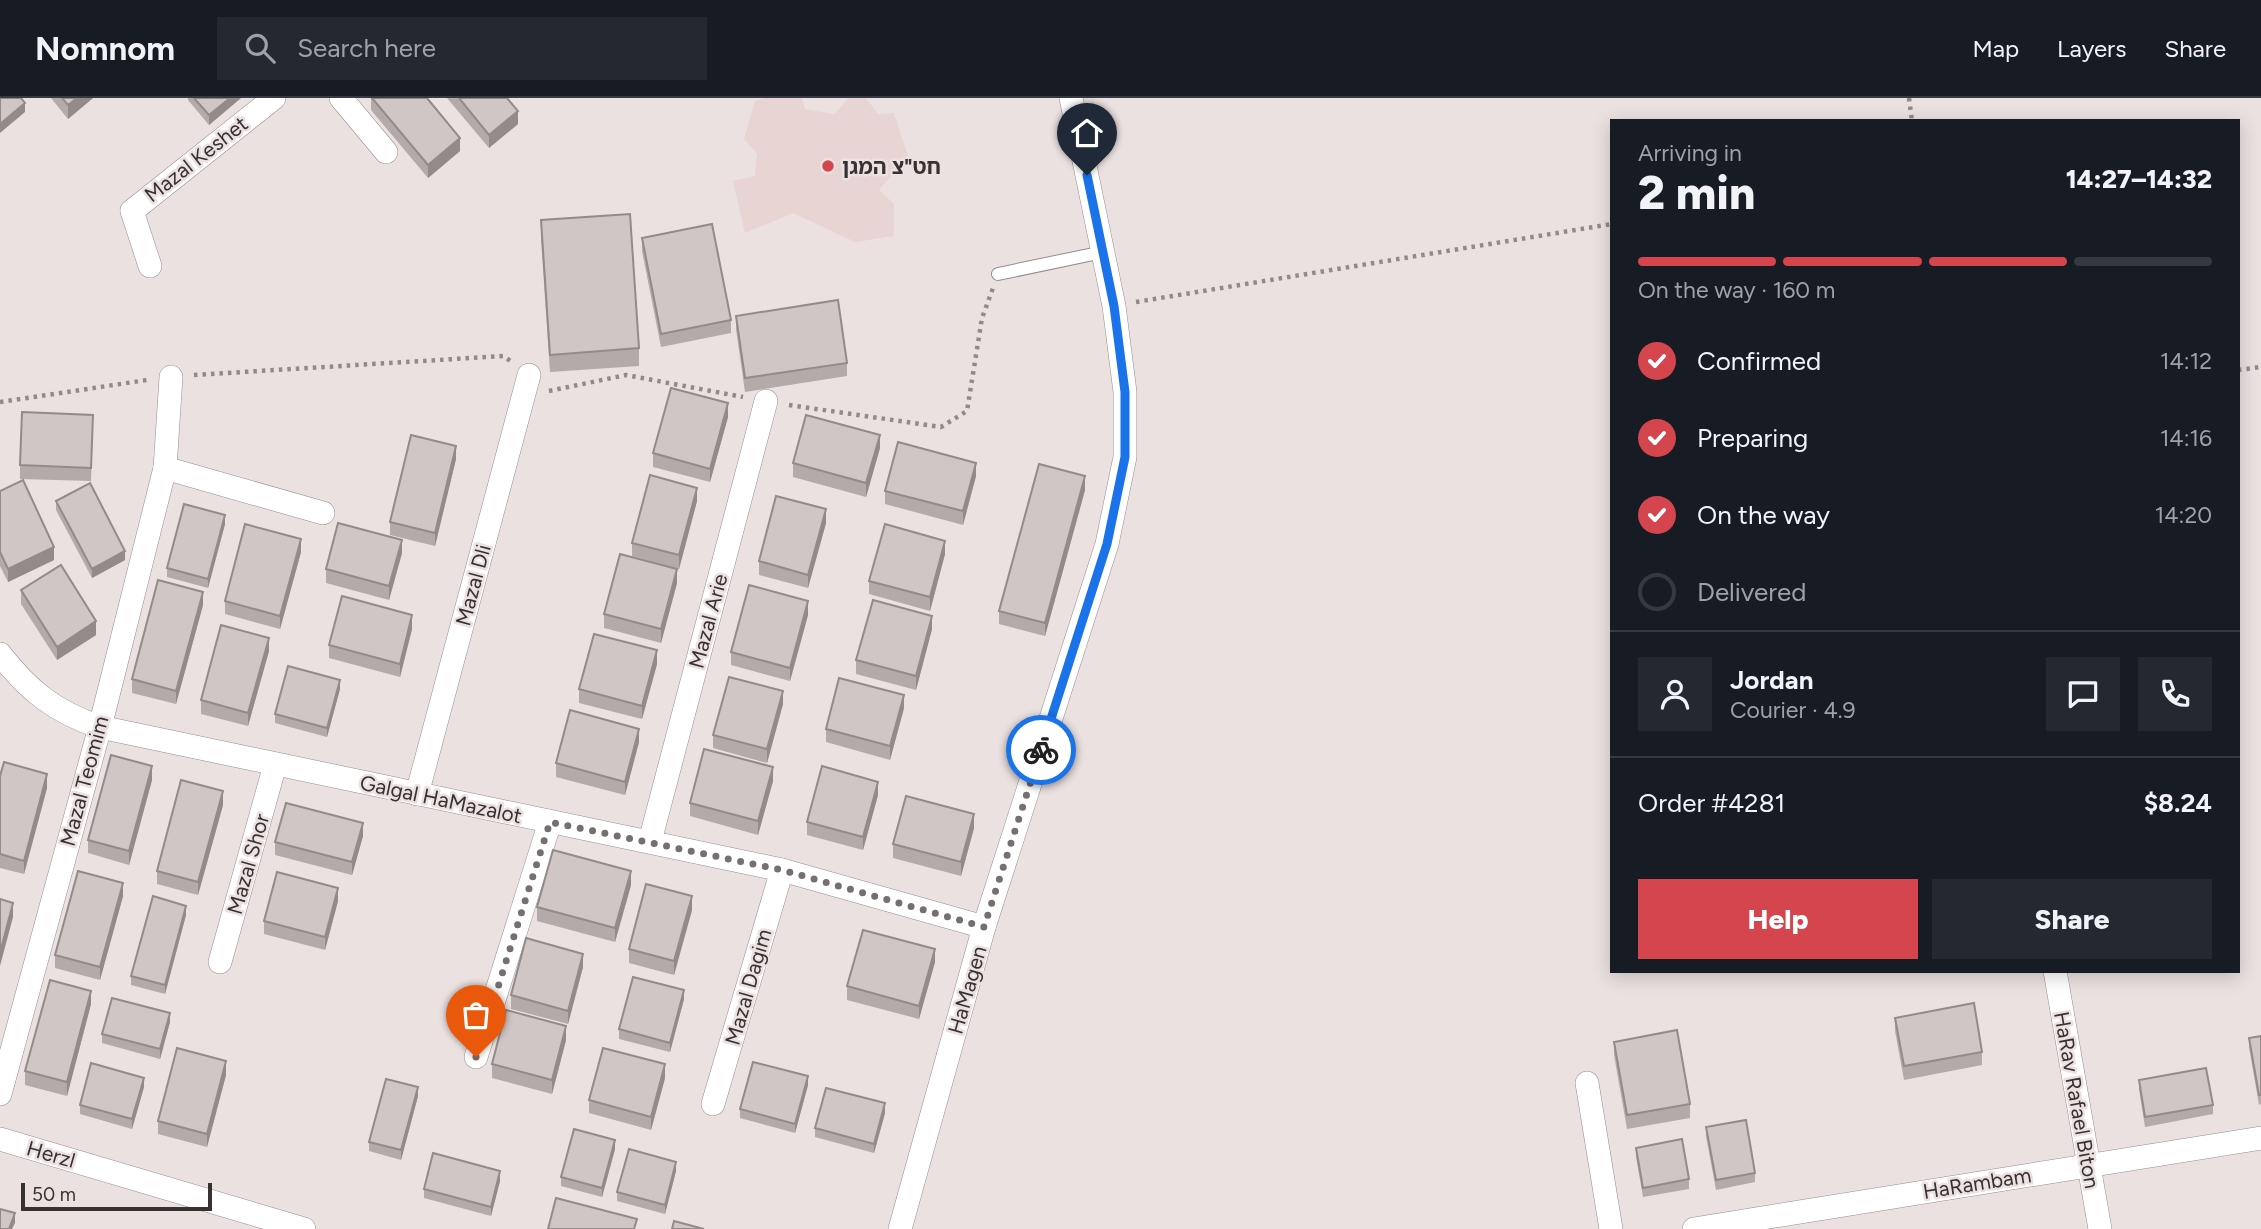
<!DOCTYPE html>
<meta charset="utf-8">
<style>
:root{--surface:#171b24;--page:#242831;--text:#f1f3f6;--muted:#9ea1a6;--line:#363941;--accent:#d5454e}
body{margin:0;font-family:Figtree,"Noto Sans Hebrew",sans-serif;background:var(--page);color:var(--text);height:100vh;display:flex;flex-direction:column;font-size:26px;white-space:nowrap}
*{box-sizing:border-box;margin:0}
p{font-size:23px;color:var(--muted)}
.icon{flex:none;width:38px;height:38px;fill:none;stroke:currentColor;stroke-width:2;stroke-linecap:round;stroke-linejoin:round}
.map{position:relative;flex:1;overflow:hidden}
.sheet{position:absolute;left:1610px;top:21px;width:630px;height:854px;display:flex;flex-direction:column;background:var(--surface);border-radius:0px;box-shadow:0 4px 18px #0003}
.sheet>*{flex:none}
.scale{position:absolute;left:21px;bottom:18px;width:191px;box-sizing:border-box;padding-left:7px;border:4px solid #363231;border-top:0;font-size:19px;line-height:24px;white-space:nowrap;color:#363231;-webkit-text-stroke:5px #ece1e1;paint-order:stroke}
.pin{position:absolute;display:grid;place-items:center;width:60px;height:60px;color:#fff;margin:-72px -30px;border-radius:50% 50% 50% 0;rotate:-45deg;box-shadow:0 0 7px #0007}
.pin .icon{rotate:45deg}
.courier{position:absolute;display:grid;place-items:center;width:70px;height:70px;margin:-35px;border:5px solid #1a73e8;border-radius:50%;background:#fff;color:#222;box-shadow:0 2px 9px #0007}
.overview em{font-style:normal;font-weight:800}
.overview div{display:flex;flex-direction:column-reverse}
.overview{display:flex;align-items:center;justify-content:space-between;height:119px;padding:0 28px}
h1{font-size:46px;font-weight:800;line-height:52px}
.bar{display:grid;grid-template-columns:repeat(4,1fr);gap:10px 7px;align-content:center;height:84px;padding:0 28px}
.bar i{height:9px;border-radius:5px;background:var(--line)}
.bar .selected{background:var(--accent)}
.bar p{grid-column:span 4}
.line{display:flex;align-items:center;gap:18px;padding:0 28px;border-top:2px solid var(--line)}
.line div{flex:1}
.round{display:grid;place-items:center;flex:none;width:74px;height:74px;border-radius:0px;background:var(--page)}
ol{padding:0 28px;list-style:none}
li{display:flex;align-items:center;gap:21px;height:77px}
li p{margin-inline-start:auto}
li .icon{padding:7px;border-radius:50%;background:var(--accent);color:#fff;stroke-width:4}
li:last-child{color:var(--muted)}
li i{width:38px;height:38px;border:4px solid var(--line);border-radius:50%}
.cta{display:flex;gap:14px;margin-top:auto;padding:14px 28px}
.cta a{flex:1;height:80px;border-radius:0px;background:var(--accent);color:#fff;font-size:28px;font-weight:800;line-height:80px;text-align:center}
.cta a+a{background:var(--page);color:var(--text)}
header{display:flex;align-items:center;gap:42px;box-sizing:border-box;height:98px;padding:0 35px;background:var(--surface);border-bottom:2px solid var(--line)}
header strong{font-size:33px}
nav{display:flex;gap:38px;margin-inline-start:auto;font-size:24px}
.search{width:490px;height:63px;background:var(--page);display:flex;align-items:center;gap:18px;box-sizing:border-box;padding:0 24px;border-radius:0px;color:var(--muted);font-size:26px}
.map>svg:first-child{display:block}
.built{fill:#e7d4d3}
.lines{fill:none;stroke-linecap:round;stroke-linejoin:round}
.lane-casing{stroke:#968d8c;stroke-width:14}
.street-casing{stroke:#968d8c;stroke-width:24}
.path{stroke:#928a8a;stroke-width:4.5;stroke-dasharray:3.5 5;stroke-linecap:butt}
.lane{stroke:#fff;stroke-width:12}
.street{stroke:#fff;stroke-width:23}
.wall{fill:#b3aaa9}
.shaded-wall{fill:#928b8a}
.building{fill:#d0c6c5;stroke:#928b8a;stroke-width:2}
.done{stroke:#766f6f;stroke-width:7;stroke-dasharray:0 12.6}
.route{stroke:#1a73e8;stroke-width:9}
.poi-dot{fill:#d5454e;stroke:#ece1e1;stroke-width:2.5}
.labels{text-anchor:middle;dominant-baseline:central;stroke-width:5;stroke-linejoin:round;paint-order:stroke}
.street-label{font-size:21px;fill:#363231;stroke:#ece1e1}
.poi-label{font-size:21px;font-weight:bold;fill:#363231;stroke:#ece1e1;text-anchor:start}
</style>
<header>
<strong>Nomnom</strong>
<div class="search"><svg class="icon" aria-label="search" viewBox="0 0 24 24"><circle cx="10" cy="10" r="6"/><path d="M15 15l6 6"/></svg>Search here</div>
<nav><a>Map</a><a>Layers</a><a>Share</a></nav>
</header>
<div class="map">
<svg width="2261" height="1131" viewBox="0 0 2261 1131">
<rect width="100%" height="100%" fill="#ece1e1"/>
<!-- built -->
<polygon class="built" points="764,0 802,0 805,11 834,16 849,0 866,0 878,16 894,15 908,58 879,92 894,106 894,138 855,144 793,115 745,135 733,83 755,78 757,56 744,41 755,3"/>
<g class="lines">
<defs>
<polyline id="lane" points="998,176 1103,154"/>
<g id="street">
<polyline points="341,0 386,54"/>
<polyline points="150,168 132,113 274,0"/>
<polyline points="165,370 323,415"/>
<path d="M0 556C29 593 55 614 100 629L782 772 984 829"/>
<polyline points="417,696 529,277"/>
<polyline points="650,743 766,303"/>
<polyline points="220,864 275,667"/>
<polyline points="2055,873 2100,1131"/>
<polyline points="476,959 550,724"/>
<polyline points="1587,985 1611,1131"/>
<polyline points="0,996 100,629 165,370 171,279"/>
<polyline points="713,1006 782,772"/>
<polyline points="0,1041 304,1131"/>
<polyline points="900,1131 984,829 1107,446 1125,359 1125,294 1114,208 1071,0"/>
<polyline points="1694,1131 2261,1040"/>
</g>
</defs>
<!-- lane casing -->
<use href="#lane" class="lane-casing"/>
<!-- street casing -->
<use href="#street" class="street-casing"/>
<!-- path -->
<g class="path">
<polyline points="1909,0 1912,23"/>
<polyline points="1136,204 1612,126"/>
<polyline points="2238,272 2261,269"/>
<polyline points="194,277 503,258 512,264"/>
<polyline points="549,293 626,277 743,299"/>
<polyline points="0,304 147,282"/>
<polyline points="789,307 941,329 967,313 982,220 993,190"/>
</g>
<!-- lane -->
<use href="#lane" class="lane"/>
<!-- street -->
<use href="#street" class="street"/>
</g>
<!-- wall -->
<g class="wall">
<polygon points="51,0 93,0 68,21"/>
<polygon points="188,0 241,0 209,27 188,2"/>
<polygon points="371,0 427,0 460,53 428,80 371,12"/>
<polygon points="447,0 507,0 518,26 489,50"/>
<polygon points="541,122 639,250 639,268 550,274 541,140"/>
<polygon points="642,140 731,222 731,235 661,249 642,153"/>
<polygon points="736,218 847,265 847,278 745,294 736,231"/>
<polygon points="728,319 710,384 653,369 653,355"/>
<polygon points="93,330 91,383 20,381 20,367"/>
<polygon points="880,350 866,399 793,379 793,365"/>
<polygon points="456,361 435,448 390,437 390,424"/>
<polygon points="976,378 963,427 885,406 885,393"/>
<polygon points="1085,392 1045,538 999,526 999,513"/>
<polygon points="0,393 54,462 8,484 0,468"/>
<polygon points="56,403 125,462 92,480 56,412"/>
<polygon points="697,403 679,471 632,458 632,445"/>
<polygon points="826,425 808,490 759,477 759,463"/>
<polygon points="225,426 208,490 167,479 167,470"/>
<polygon points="301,454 280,531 225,516 225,503"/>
<polygon points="402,455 389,502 326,485 326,471"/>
<polygon points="945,456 930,513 869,496 869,483"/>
<polygon points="677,485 661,545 604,530 604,516"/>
<polygon points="21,492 96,537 57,562 21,506"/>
<polygon points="203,507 176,606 132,595 132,581"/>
<polygon points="808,517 790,583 731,567 731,554"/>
<polygon points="412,531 400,579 329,560 329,547"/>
<polygon points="932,531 916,592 856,576 856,562"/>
<polygon points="269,553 248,628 201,616 201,602"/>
<polygon points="657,566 642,621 579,605 579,591"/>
<polygon points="340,591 327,639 275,625 275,616"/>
<polygon points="783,606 767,665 713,650 713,637"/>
<polygon points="904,610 890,662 826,644 826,631"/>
<polygon points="639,644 625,697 556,679 556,665"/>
<polygon points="0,678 47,690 24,776 0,770"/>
<polygon points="152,682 129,767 88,755 88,742"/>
<polygon points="773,683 758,737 690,718 690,705"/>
<polygon points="878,697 863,752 807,737 807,724"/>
<polygon points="223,707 198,797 157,786 157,773"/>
<polygon points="974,730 961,778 893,760 893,746"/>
<polygon points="363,738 352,777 275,757 275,744"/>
<polygon points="631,787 615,844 537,823 537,809"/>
<polygon points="123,798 100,882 55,870 55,857"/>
<polygon points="338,803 325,852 264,836 264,823"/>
<polygon points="692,812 674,877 629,865 629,851"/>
<polygon points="186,817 165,896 131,887 131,878"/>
<polygon points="935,864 919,921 847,902 847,888"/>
<polygon points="583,869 568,926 511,911 511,897"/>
<polygon points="684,901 670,954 619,941 619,931"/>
<polygon points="91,906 67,998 25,987 25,973"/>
<polygon points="1895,920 1982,954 1982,967 1904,982 1895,933"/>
<polygon points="170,924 160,961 102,945 102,936"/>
<polygon points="2261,938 2261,1006 2259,1007 2249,949 2249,940"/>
<polygon points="566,942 552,996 492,980 492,966"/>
<polygon points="1614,944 1690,1006 1690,1020 1627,1031 1614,957"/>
<polygon points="226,977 207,1049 158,1036 158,1023"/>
<polygon points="665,980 651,1032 589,1015 589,1002"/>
<polygon points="2139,982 2213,1007 2213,1016 2145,1029 2139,991"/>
<polygon points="808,987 795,1035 740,1020 740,1011"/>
<polygon points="144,989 132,1031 80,1016 80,1007"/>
<polygon points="418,998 401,1062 369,1053 369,1044"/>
<polygon points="885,1015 874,1055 815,1039 815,1030"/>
<polygon points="1706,1029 1755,1075 1755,1084 1716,1092 1706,1038"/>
<polygon points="1636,1050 1689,1081 1689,1091 1643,1099 1636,1059"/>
<polygon points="615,1051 602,1099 561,1088 561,1079"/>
<polygon points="676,1073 665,1116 617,1103 617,1094"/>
<polygon points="500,1083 491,1118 424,1100 424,1091"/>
</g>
<!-- shaded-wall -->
<g class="shaded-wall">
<polygon points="77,0 93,0 68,21 68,7"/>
<polygon points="230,0 241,0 209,27 209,17"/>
<polygon points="25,5 25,14 0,35 0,26"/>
<polygon points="518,13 518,26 489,50 489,37"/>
<polygon points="460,40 460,53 428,80 428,67"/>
<polygon points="728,305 728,319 710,384 710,371"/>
<polygon points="880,337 880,350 866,399 866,385"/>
<polygon points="456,348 456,361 435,448 435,435"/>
<polygon points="976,365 976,378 963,427 963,413"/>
<polygon points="1085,378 1085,392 1045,538 1045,525"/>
<polygon points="697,390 697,403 679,471 679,457"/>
<polygon points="826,411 826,425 808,490 808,477"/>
<polygon points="225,417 225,426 208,490 208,481"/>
<polygon points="301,441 301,454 280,531 280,518"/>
<polygon points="402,442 402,455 389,502 389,488"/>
<polygon points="945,443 945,456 930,513 930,499"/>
<polygon points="54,449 54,462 8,484 8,471"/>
<polygon points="125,453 125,462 92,480 92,471"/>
<polygon points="677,471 677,485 661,545 661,531"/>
<polygon points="203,494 203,507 176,606 176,593"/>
<polygon points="808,503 808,517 790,583 790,570"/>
<polygon points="412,517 412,531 400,579 400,566"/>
<polygon points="932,518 932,531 916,592 916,578"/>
<polygon points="96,523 96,537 57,562 57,549"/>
<polygon points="269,540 269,553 248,628 248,615"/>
<polygon points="657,552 657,566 642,621 642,608"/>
<polygon points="340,582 340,591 327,639 327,630"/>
<polygon points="783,593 783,606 767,665 767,651"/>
<polygon points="904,597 904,610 890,662 890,648"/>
<polygon points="639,631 639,644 625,697 625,684"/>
<polygon points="152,668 152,682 129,767 129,753"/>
<polygon points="773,669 773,683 758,737 758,723"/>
<polygon points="47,676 47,690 24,776 24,763"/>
<polygon points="878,684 878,697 863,752 863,739"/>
<polygon points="223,693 223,707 198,797 198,784"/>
<polygon points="974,716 974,730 961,778 961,764"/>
<polygon points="363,725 363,738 352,777 352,764"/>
<polygon points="631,773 631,787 615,844 615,830"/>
<polygon points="123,785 123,798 100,882 100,869"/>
<polygon points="338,790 338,803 325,852 325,839"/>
<polygon points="692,798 692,812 674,877 674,863"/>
<polygon points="13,805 13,819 0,868 0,855"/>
<polygon points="186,808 186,817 165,896 165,887"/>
<polygon points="935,851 935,864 919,921 919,908"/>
<polygon points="583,856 583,869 568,926 568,913"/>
<polygon points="684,892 684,901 670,954 670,945"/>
<polygon points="91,893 91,906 67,998 67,984"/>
<polygon points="170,915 170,924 160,961 160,951"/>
<polygon points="566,928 566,942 552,996 552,982"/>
<polygon points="226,963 226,977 207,1049 207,1036"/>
<polygon points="665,966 665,980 651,1032 651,1019"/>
<polygon points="808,978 808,987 795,1035 795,1026"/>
<polygon points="144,980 144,989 132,1031 132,1021"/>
<polygon points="418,989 418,998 401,1062 401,1052"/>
<polygon points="885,1005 885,1015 874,1055 874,1046"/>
<polygon points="615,1042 615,1051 602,1099 602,1090"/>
<polygon points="676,1064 676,1073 665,1116 665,1107"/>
<polygon points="500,1073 500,1083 491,1118 491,1109"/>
<polygon points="15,1115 15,1125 12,1131 9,1131"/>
</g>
<!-- building -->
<g class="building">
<polygon points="0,0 21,0 25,5 0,26"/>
<polygon points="62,0 77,0 68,7"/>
<polygon points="194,0 230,0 209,17"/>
<polygon points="372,0 427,0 460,40 428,67"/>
<polygon points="459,0 507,0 518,13 489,37"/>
<polygon points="630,116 639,250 550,257 541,122"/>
<polygon points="712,126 731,222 661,236 642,140"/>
<polygon points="838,202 847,265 745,280 736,218"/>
<polygon points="671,290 728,305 710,371 653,355"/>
<polygon points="22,314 93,317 91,370 20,367"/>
<polygon points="806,317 880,337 866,385 793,365"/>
<polygon points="411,337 456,348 435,435 390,424"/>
<polygon points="898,344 976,365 963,413 885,393"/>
<polygon points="1039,366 1085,378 1045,525 999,513"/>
<polygon points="650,377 697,390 679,457 632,445"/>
<polygon points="23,382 54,449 8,471 0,454 0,393"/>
<polygon points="90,385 125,453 92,471 56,403"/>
<polygon points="776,398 826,411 808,477 759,463"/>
<polygon points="184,406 225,417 208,481 167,470"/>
<polygon points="338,425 402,442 389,488 326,471"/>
<polygon points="245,426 301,441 280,518 225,503"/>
<polygon points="885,426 945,443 930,499 869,483"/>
<polygon points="620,456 677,471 661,531 604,516"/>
<polygon points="61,467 96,523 57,549 21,492"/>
<polygon points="158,482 203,494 176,593 132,581"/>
<polygon points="749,487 808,503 790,570 731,554"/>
<polygon points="342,498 412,517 400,566 329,547"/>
<polygon points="873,502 932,518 916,578 856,562"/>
<polygon points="221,527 269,540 248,615 201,602"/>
<polygon points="594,536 657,552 642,608 579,591"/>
<polygon points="288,568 340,582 327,630 275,616"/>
<polygon points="729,579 783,593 767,651 713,637"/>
<polygon points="839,580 904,597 890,648 826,631"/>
<polygon points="570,612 639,631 625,684 556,665"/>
<polygon points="704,651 773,669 758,723 690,705"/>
<polygon points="111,657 152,668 129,753 88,742"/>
<polygon points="4,664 47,676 24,763 0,756 0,678"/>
<polygon points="822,668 878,684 863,739 807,724"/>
<polygon points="181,682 223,693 198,784 157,773"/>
<polygon points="906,698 974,716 961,764 893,746"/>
<polygon points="286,705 363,725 352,764 275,744"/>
<polygon points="553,752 631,773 615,830 537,809"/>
<polygon points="78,773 123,785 100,869 55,857"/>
<polygon points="277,774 338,790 325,839 264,823"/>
<polygon points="646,786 692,798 674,863 629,851"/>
<polygon points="153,798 186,808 165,887 131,878"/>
<polygon points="0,801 13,805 0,855"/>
<polygon points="863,832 935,851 919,908 847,888"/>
<polygon points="526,840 583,856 568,913 511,897"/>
<polygon points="633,879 684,892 670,945 619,931"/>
<polygon points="50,882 91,893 67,984 25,973"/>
<polygon points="112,900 170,915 160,951 102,936"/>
<polygon points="1974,905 1982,954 1904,968 1895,920"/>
<polygon points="506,912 566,928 552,982 492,966"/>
<polygon points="1677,932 1690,1006 1627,1017 1614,944"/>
<polygon points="2261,938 2261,997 2259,997 2249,940"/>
<polygon points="177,950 226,963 207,1036 158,1023"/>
<polygon points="603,950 665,966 651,1019 589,1002"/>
<polygon points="753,964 808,978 795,1026 740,1011"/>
<polygon points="91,965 144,980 132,1021 80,1007"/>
<polygon points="2206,970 2213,1007 2145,1019 2139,982"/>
<polygon points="386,981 418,989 401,1052 369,1044"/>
<polygon points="826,990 885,1005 874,1046 815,1030"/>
<polygon points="1746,1022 1755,1075 1716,1082 1706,1029"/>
<polygon points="574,1031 615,1042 602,1090 561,1079"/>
<polygon points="1682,1041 1689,1081 1643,1090 1636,1050"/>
<polygon points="629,1051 676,1064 665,1107 617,1094"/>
<polygon points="433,1055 500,1073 491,1109 424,1091"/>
<polygon points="556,1100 637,1121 634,1131 548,1131"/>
<polygon points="0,1111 15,1115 9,1131 0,1131"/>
<polygon points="674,1123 704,1131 672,1131"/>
</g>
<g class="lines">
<!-- done -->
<polyline class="done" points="476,959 550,724 782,772 984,829 1041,652"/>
<!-- route -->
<polyline class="route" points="1041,652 1107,446 1125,359 1125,294 1114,208 1087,77"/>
</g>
<!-- markers -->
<circle class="poi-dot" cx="828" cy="68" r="7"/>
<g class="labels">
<!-- street labels -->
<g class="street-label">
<text transform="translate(196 61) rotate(-38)">Mazal Keshet</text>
<text transform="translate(473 487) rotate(-75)">Mazal Dli</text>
<text transform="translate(708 523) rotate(-75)">Mazal Arie</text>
<text transform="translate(84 683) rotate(-75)">Mazal Teomim</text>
<text transform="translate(441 701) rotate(12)">Galgal HaMazalot</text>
<text transform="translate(248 766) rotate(-74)">Mazal Shor</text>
<text transform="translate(748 889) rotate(-74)">Mazal Dagim</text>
<text transform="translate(967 892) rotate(-74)">HaMagen</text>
<text transform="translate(2077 1002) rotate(80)">HaRav Rafael Biton</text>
<text transform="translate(51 1056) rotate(16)">Herzl</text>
<text transform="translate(1977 1085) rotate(-9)">HaRambam</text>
</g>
<!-- poi labels -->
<g class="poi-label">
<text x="842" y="68">חט"צ המגן</text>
</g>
</g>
</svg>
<div class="scale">50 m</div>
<div class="pin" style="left:476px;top:959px;background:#ea580c"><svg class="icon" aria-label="bag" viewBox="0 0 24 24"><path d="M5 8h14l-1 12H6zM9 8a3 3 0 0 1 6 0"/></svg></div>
<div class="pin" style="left:1087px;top:77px;background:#1f2937"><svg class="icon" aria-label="home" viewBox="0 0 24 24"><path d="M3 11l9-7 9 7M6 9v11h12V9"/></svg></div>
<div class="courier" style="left:1041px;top:652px"><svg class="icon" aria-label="bike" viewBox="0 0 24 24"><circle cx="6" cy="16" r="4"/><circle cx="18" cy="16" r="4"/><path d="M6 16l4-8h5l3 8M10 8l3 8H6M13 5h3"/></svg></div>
<section class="sheet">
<div class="overview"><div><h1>2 min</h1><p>Arriving in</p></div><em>14:27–14:32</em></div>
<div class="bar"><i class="selected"></i><i class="selected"></i><i class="selected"></i><i></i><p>On the way · 160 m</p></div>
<ol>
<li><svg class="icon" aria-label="check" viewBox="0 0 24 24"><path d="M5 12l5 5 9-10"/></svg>Confirmed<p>14:12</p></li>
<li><svg class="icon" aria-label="check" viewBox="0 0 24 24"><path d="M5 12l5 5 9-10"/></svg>Preparing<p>14:16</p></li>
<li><svg class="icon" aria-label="check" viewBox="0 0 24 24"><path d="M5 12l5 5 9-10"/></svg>On the way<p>14:20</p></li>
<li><i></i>Delivered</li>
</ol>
<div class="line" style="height:126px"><a class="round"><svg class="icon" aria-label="person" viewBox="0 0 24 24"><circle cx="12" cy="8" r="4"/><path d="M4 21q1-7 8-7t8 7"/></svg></a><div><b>Jordan</b><p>Courier · 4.9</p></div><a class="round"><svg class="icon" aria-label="chat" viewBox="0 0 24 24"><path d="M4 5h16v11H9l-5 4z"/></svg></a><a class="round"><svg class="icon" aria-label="phone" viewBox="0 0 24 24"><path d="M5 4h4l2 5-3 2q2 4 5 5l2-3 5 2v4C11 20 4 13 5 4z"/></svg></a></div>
<div class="line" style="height:91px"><div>Order #4281</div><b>$8.24</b></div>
<div class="cta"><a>Help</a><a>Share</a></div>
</section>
</div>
